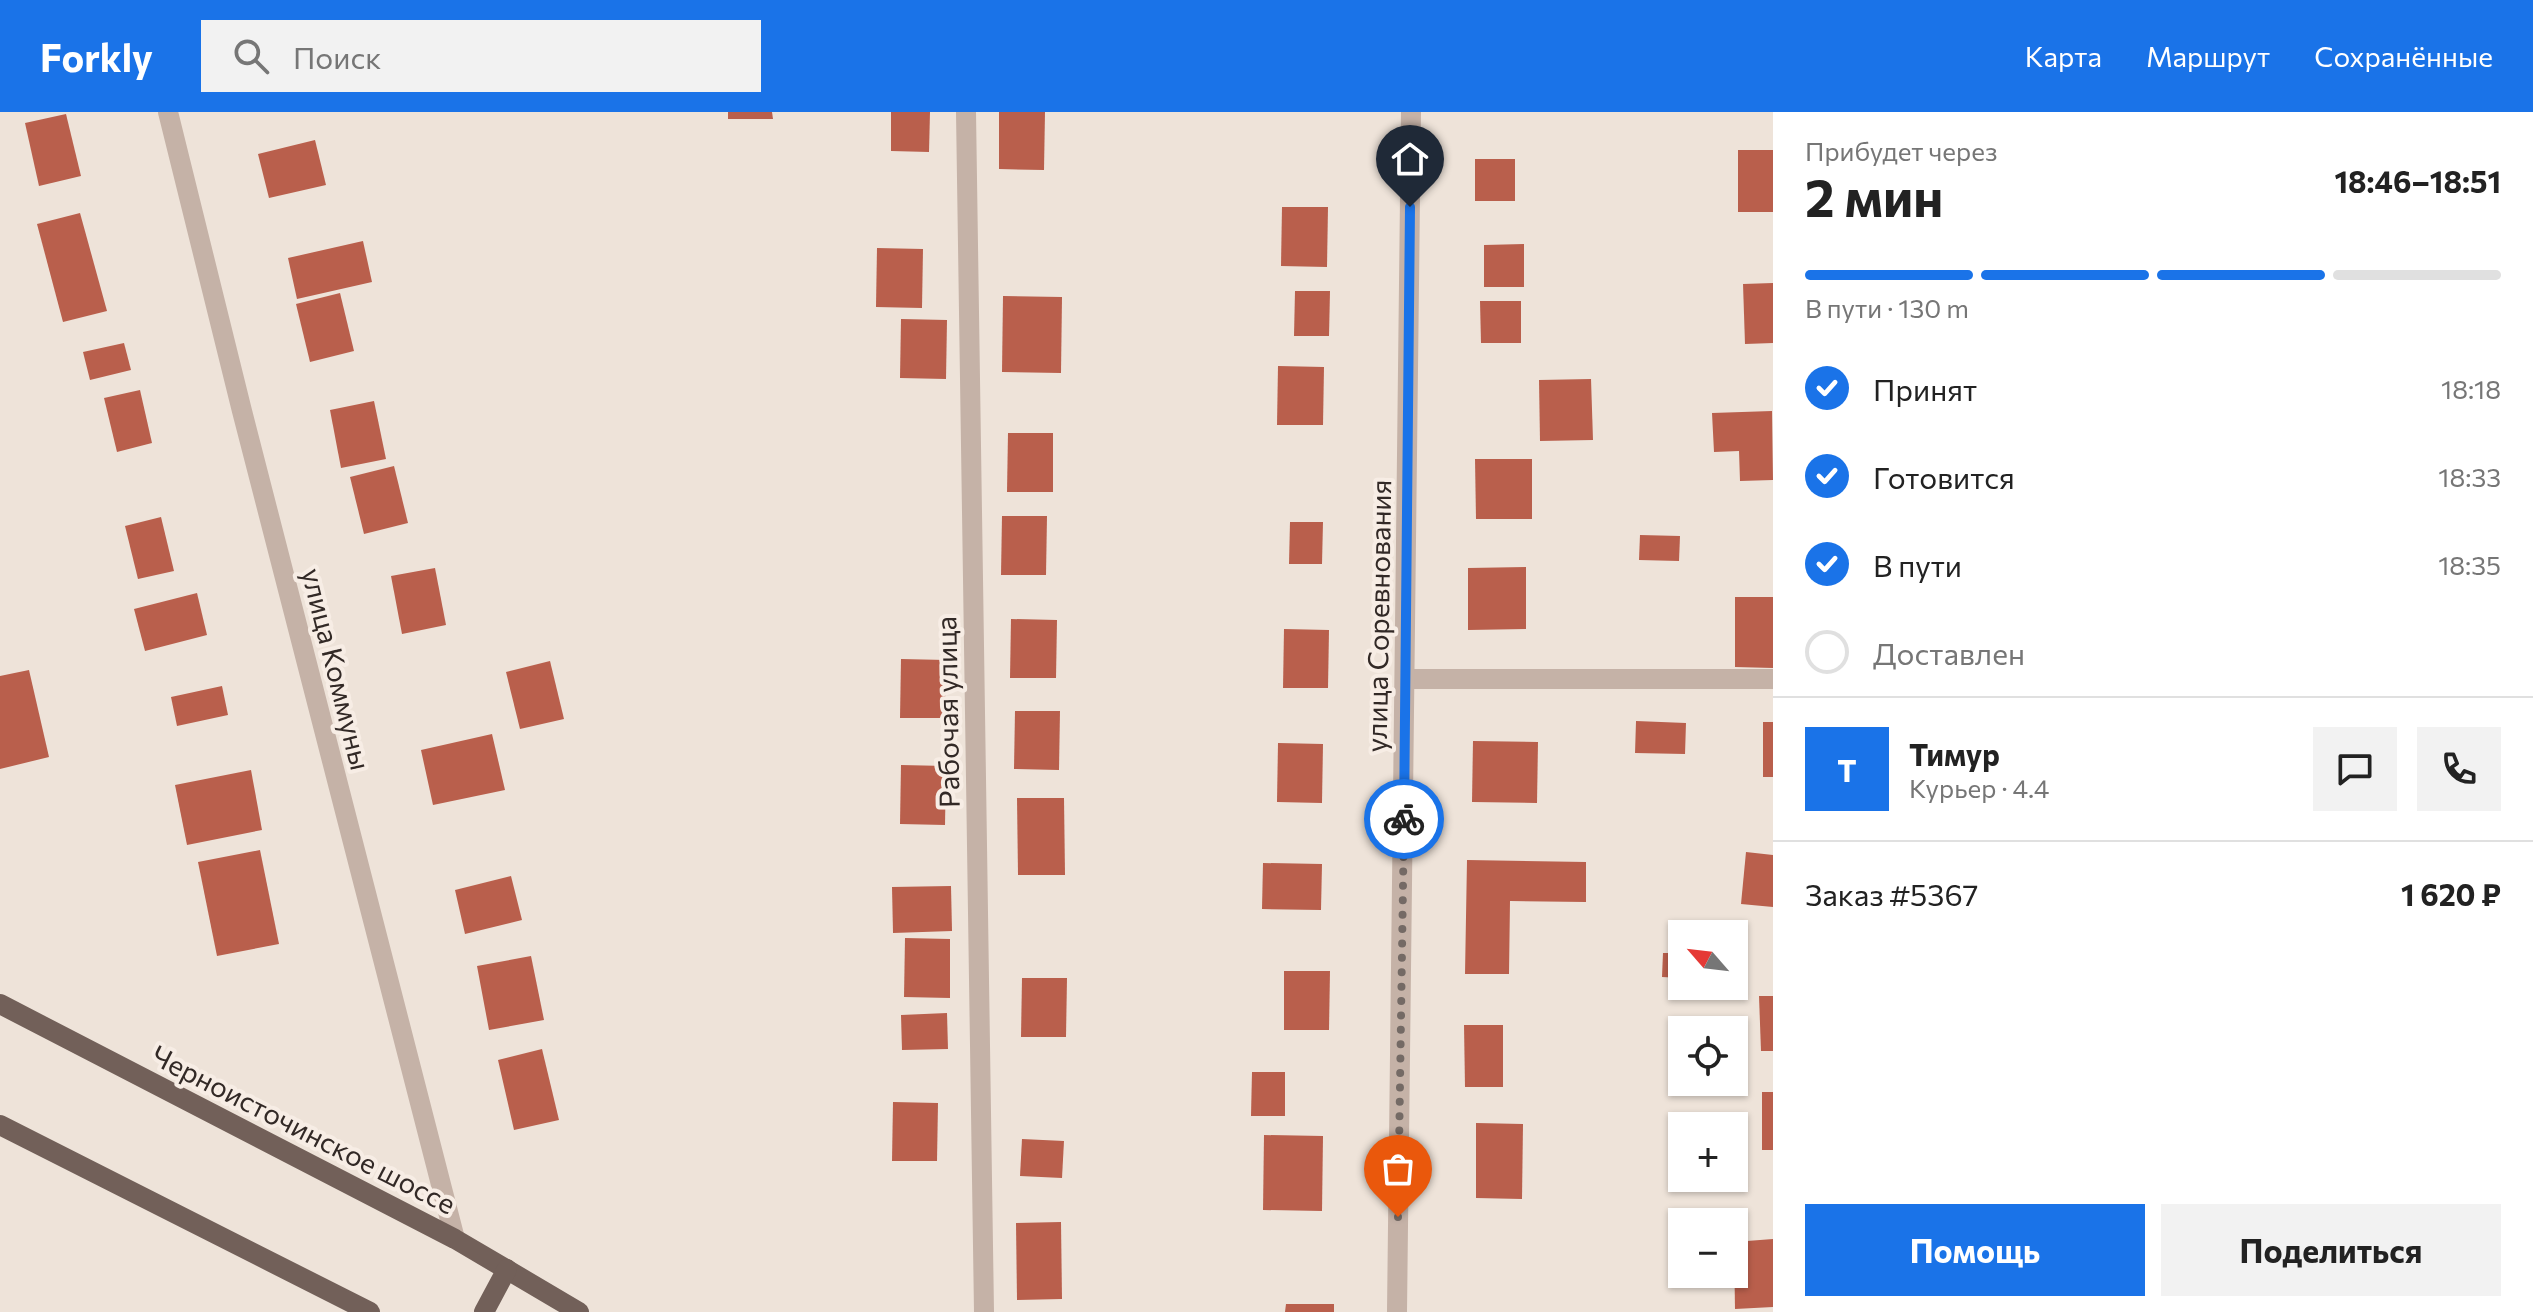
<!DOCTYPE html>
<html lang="ru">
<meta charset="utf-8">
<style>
:root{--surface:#fff;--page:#f2f2f2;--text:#222;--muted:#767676;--line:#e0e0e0;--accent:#1a73e8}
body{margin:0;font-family:Commissioner,sans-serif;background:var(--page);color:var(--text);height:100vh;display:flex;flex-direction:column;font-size:30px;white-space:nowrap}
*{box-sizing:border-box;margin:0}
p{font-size:26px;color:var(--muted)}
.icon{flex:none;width:44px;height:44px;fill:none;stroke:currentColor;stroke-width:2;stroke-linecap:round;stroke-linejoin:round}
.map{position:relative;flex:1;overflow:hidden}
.side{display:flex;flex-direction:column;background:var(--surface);width:760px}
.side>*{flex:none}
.needle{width:52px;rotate:298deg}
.controls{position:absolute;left:1668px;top:808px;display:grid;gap:16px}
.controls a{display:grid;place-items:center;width:80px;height:80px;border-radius:0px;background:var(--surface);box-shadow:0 2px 6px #0004;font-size:40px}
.pin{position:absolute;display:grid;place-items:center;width:68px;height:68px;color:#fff;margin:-82px -34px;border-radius:50% 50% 50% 0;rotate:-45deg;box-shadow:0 0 8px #0007}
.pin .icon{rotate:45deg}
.courier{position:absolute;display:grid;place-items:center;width:80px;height:80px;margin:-40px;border:6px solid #1a73e8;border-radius:50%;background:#fff;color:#222;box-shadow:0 2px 10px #0007}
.headline em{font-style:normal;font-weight:700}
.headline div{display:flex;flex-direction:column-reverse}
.headline{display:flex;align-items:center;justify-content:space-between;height:136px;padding:0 32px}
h1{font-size:52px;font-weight:700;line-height:60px}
.bar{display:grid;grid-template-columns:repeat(4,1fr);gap:12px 8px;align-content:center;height:96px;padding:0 32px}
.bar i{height:10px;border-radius:6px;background:var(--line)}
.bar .selected{background:var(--accent)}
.bar p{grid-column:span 4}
.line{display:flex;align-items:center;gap:20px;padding:0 32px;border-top:2px solid var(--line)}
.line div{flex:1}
.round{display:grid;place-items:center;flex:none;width:84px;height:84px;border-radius:0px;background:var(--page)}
ol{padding:0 32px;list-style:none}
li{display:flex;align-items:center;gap:24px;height:88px}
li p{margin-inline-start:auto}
li .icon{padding:8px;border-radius:50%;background:var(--accent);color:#fff;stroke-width:4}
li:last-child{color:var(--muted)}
li i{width:44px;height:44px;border:4px solid var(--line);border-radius:50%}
.action{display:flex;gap:16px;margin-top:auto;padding:16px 32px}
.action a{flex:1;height:92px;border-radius:0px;background:var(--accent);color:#fff;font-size:32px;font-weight:700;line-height:92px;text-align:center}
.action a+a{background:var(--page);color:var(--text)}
header{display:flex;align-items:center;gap:48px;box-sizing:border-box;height:112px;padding:0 40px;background:var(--accent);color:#fff}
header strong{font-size:38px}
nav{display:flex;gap:44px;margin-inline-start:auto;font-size:28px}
.search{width:560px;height:72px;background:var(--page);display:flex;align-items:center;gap:20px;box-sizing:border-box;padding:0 28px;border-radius:0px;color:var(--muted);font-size:30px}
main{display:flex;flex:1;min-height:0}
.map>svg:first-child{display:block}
.building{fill:#b95f4c}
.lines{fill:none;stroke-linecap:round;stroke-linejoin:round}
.minor{stroke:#c5b2a7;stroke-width:20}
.major{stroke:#726059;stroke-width:20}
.done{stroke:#746a65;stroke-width:8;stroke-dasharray:0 14.4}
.route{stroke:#1a73e8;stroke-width:10}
.labels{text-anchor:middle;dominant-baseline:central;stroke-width:8;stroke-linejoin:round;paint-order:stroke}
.street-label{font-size:28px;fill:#322926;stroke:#f7ede5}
</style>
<header>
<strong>Forkly</strong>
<div class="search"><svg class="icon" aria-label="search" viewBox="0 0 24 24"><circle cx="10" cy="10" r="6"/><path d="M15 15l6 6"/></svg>Поиск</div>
<nav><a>Карта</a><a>Маршрут</a><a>Сохранённые</a></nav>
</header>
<main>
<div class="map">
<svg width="1773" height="1200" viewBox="0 0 1773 1200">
<rect width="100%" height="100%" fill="#eee3d9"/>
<!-- building -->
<g class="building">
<polygon points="728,0 772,0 773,7 728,7"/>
<polygon points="891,0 930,0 929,40 891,39"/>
<polygon points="999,0 1045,0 1044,58 999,57"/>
<polygon points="66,2 81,64 39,74 25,11"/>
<polygon points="315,28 326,73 269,86 258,42"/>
<rect x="1738" y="38" width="35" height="62"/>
<rect x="1475" y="47" width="40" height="42"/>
<polygon points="1282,95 1328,95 1327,155 1281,154"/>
<polygon points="80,101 107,199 63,210 37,112"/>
<polygon points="363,129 372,170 297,187 288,146"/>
<polygon points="1524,132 1524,175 1484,175 1484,133"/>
<polygon points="877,136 923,137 922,196 876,195"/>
<polygon points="1773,171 1773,231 1745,232 1743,172"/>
<polygon points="1295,179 1330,179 1329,224 1294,224"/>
<polygon points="340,181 354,239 310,250 296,192"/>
<polygon points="1003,184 1062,185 1061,261 1002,260"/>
<polygon points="1480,189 1521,189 1521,231 1481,231"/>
<polygon points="901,207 947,208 946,267 900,266"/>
<polygon points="124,231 131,258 90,268 83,240"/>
<polygon points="1278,254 1324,255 1323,313 1277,313"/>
<polygon points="1591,267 1593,328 1540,329 1539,268"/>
<polygon points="140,278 152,331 117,340 104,286"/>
<polygon points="374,289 386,347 341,356 330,298"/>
<polygon points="1772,299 1773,368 1740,369 1739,339 1714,340 1712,301"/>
<polygon points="1008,321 1053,321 1053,380 1007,380"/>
<polygon points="1475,347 1532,347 1532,407 1476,407"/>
<polygon points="394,354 408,411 364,422 350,365"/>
<polygon points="1002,404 1047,404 1046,463 1001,463"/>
<polygon points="161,405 174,459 138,467 125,414"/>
<polygon points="1290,410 1323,410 1322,452 1289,452"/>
<polygon points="1640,423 1680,424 1679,449 1639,448"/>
<polygon points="1526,455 1526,517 1468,518 1468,456"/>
<polygon points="435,456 446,513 402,522 391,464"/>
<polygon points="197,481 207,523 145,539 134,497"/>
<polygon points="1735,485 1773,485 1773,556 1735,555"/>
<polygon points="1011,507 1057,508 1056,566 1010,566"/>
<polygon points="1284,517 1329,518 1328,576 1283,576"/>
<polygon points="901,547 946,548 945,606 900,606"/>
<polygon points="550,549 564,607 520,617 506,560"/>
<polygon points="29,558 49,645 0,657 0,564"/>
<polygon points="222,574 228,603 177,614 171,585"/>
<polygon points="1015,599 1060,599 1059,658 1014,657"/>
<polygon points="1636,609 1686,611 1685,642 1635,641"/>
<rect x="1763" y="610" width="10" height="55"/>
<polygon points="492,622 505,678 433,693 421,638"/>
<polygon points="1473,629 1538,630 1537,691 1472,690"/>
<polygon points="1278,631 1323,632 1322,691 1277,690"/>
<polygon points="901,653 946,654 945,713 900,712"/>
<polygon points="251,658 262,718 187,733 175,673"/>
<polygon points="1017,686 1064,686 1065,763 1018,763"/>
<polygon points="260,738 279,832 217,844 198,750"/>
<polygon points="1746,740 1773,743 1773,795 1741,792"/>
<polygon points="1467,748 1586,750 1586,790 1510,789 1509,862 1465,862"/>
<polygon points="1263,751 1322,752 1321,798 1262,797"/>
<polygon points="511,764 522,808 465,822 455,778"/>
<polygon points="951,774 952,819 893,821 892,775"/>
<polygon points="905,826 950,827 950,886 904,885"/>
<polygon points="1663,841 1682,841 1682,866 1662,865"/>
<polygon points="531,844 544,908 489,918 477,854"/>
<polygon points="1284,859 1330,859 1329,918 1284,918"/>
<polygon points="1022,866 1067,866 1066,925 1021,925"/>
<polygon points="1759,884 1773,884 1773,939 1761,939"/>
<polygon points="947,901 948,937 902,938 901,903"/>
<polygon points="1464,913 1503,913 1503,975 1465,975"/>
<polygon points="542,937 559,1008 514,1018 498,948"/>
<polygon points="1252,960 1285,960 1285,1004 1251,1004"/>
<rect x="1762" y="980" width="11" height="58"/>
<polygon points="893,990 938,991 937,1049 892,1049"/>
<polygon points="1476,1011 1523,1012 1522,1087 1476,1086"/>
<polygon points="1264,1023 1323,1024 1322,1099 1263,1098"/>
<polygon points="1022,1027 1064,1029 1062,1066 1020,1064"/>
<polygon points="1061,1110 1062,1187 1017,1188 1016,1111"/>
<polygon points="1773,1127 1773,1195 1735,1197 1734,1130"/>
<polygon points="1286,1192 1334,1192 1334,1200 1285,1200"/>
</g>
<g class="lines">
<!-- minor -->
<g class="minor">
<polyline points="168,0 242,299 455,1127"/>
<polyline points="966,0 984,1200"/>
<polyline points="1406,567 1773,567"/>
<polyline points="1397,1200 1411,0"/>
</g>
<!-- major -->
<g class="major">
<polyline points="0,892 455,1127 579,1200"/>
<polyline points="0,1013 370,1200"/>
<polyline points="484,1200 507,1157"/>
</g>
</g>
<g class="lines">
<!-- done -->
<polyline class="done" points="1398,1105 1404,707"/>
<!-- route -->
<polyline class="route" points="1404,707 1410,95"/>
</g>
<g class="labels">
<!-- street labels -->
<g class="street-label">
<text transform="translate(1378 504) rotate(-89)">улица Соревнования</text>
<text transform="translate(337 557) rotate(76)">улица Коммуны</text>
<text transform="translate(947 600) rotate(-91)">Рабочая улица</text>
<text transform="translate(304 1017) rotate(27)">Черноисточинское шоссе</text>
</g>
</g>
</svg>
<div class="controls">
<a><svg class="needle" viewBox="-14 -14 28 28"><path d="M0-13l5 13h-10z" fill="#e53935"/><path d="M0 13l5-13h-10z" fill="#767676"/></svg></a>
<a><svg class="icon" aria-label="locate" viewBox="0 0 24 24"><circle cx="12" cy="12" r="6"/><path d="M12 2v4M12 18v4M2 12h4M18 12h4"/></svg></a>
<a>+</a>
<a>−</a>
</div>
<div class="pin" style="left:1398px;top:1105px;background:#ea580c"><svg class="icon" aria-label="bag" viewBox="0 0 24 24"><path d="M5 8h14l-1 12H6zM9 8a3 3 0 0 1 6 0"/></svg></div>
<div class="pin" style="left:1410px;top:95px;background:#1f2937"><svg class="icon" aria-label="home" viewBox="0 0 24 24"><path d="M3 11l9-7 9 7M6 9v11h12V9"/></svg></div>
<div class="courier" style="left:1404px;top:707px"><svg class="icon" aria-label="bike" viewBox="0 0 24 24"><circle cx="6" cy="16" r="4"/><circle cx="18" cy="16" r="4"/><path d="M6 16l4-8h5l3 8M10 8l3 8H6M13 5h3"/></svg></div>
</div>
<section class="side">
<div class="headline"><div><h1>2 мин</h1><p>Прибудет через</p></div><em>18:46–18:51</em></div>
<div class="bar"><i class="selected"></i><i class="selected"></i><i class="selected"></i><i></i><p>В пути · 130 m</p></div>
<ol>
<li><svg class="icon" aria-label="check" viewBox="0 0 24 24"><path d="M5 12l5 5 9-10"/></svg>Принят<p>18:18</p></li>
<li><svg class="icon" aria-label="check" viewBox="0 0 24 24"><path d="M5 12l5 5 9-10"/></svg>Готовится<p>18:33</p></li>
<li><svg class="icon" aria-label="check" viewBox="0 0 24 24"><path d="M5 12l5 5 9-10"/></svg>В пути<p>18:35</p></li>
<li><i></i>Доставлен</li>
</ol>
<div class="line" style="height:144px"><b class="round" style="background:var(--accent);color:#fff">Т</b><div><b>Тимур</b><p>Курьер · 4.4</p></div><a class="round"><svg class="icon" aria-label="chat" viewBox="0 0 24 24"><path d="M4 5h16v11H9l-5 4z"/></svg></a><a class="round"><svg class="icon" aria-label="phone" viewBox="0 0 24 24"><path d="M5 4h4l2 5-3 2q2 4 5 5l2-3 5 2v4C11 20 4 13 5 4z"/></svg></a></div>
<div class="line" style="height:104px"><div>Заказ #5367</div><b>1 620 ₽</b></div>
<div class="action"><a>Помощь</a><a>Поделиться</a></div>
</section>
</main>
